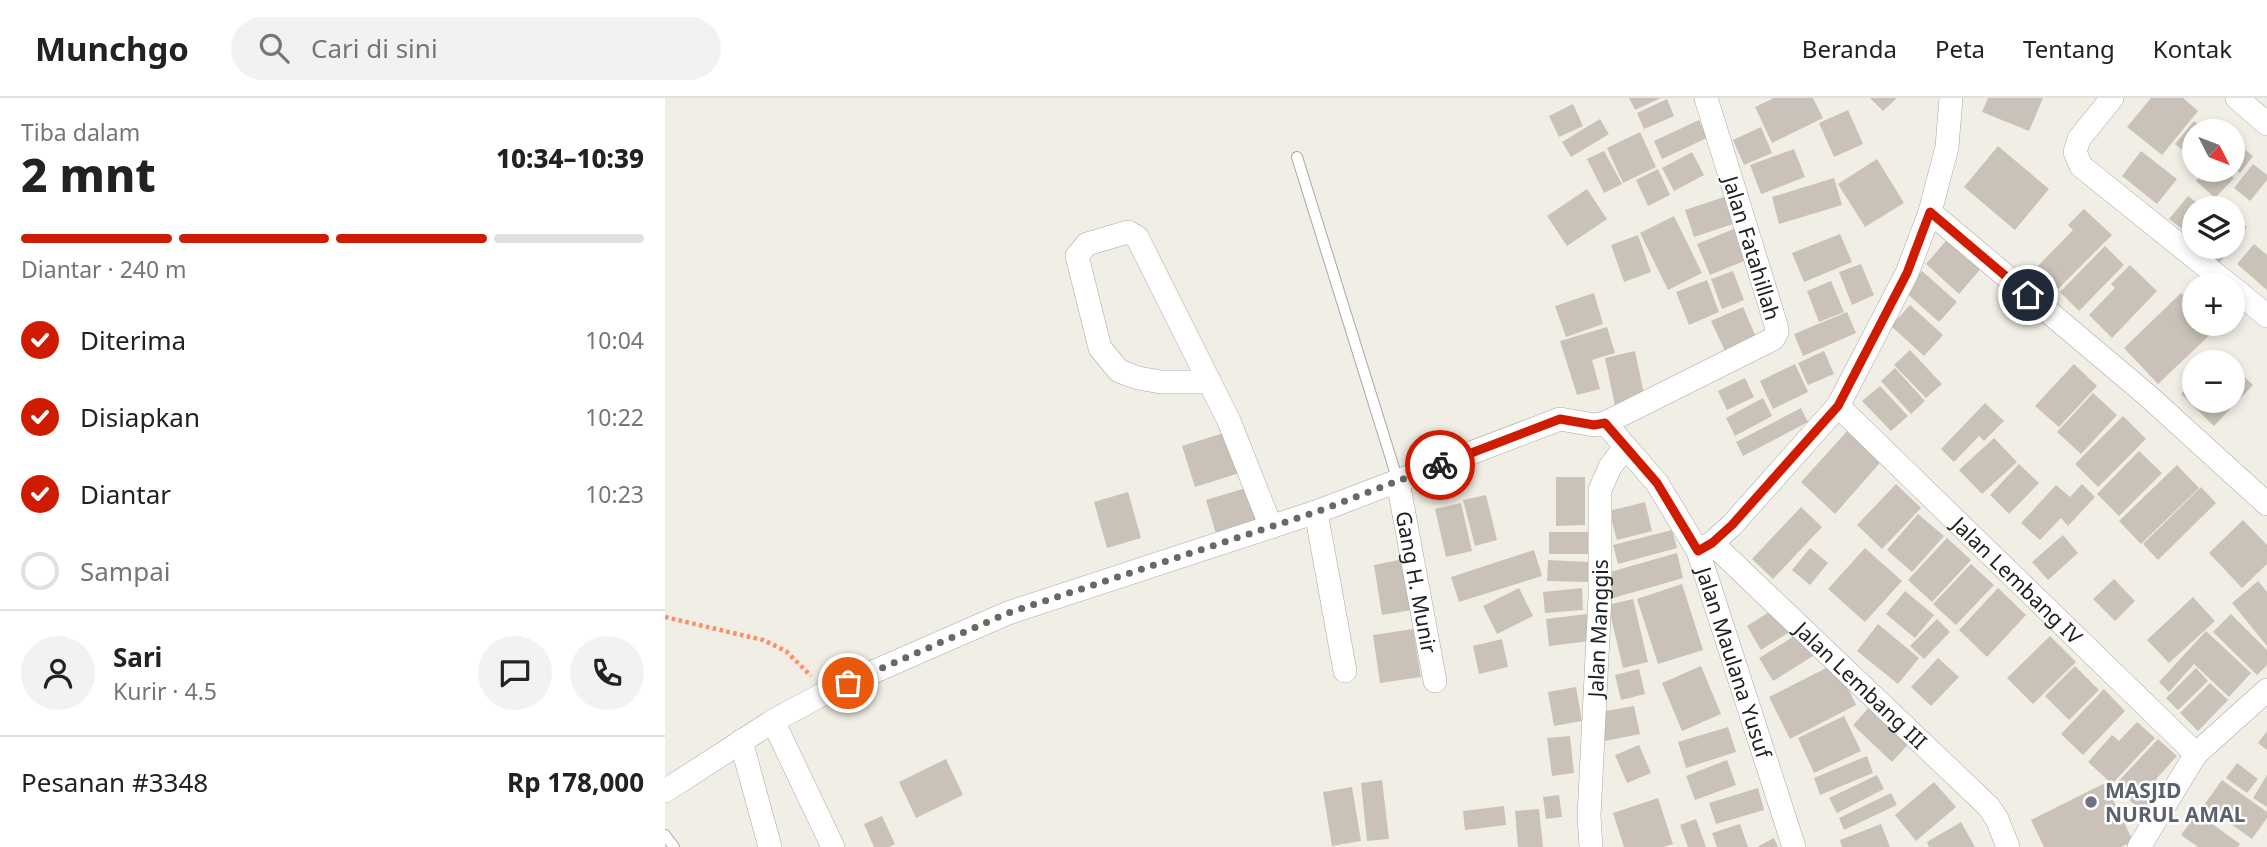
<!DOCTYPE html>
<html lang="id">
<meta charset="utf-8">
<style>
:root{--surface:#fff;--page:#f2f2f2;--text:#222;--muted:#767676;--line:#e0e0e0;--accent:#cf1c00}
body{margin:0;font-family:"Noto Sans",sans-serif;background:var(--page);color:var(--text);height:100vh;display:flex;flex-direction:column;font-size:26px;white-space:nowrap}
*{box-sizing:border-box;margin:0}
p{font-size:23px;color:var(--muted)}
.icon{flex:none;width:38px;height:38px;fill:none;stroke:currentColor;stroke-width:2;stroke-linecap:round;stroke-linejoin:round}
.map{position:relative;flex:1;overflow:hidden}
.drawer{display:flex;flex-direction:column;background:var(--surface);width:665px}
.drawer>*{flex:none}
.needle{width:46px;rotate:132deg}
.fabs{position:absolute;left:1517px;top:21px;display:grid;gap:14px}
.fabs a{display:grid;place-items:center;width:63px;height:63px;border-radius:50%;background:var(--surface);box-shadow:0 4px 10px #0003;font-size:35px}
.pin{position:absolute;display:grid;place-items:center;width:60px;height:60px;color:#fff;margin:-30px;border:4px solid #fff;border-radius:50%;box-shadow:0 2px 7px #0007}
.courier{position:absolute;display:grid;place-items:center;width:70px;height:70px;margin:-35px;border:5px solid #cf1c00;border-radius:50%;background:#fff;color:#222;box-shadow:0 2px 9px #0007}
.head em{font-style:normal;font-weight:800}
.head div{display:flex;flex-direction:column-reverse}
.head{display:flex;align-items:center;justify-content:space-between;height:119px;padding:0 21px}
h1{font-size:46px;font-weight:800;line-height:52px}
.bar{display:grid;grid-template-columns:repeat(4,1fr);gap:10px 7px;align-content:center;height:84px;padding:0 21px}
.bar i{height:9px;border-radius:5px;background:var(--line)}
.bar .current{background:var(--accent)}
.bar p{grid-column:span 4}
.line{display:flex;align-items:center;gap:18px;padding:0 21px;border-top:2px solid var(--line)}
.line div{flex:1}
.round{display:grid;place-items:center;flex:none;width:74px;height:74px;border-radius:37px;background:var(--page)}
ol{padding:0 21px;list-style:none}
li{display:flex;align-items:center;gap:21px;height:77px}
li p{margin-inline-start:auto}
li .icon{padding:7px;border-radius:50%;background:var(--accent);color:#fff;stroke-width:4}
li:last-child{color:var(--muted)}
li i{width:38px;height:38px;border:4px solid var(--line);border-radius:50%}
header{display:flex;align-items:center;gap:42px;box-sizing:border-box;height:98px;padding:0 35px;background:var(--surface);border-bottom:2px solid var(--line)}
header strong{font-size:33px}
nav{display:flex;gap:38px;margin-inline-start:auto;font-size:24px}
.search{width:490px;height:63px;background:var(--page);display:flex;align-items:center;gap:18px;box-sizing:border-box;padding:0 24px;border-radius:38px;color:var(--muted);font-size:26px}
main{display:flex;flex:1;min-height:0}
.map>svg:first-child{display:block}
.building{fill:#cac2b8}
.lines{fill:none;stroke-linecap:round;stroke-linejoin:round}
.service-casing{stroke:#a7a7a7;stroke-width:12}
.minor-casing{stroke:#a7a7a7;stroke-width:24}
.path{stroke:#ff8c68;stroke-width:4.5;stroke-dasharray:3.5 3.5;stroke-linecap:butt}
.service{stroke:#fff;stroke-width:10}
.minor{stroke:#fff;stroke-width:23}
.done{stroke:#696865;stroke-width:7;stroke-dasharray:0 12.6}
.route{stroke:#cf1c00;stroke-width:9}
.worship-dot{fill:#6b7280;stroke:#fff;stroke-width:2.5}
.labels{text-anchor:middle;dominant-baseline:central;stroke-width:5;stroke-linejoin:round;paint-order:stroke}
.street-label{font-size:21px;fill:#202020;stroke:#fff}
.worship-label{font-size:21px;font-weight:bold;fill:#5b616d;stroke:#fff;text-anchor:start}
</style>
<header>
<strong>Munchgo</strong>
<div class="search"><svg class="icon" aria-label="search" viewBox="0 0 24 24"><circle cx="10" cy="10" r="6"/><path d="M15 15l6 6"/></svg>Cari di sini</div>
<nav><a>Beranda</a><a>Peta</a><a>Tentang</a><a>Kontak</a></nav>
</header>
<main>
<section class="drawer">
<div class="head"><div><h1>2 mnt</h1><p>Tiba dalam</p></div><em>10:34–10:39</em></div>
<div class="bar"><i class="current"></i><i class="current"></i><i class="current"></i><i></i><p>Diantar · 240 m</p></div>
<ol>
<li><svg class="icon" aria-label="check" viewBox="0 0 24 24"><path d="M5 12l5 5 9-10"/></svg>Diterima<p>10:04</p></li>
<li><svg class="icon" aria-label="check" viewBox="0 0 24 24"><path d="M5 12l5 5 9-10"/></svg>Disiapkan<p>10:22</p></li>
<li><svg class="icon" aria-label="check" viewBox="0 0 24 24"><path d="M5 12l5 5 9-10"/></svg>Diantar<p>10:23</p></li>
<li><i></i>Sampai</li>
</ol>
<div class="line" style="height:126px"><a class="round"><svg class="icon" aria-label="person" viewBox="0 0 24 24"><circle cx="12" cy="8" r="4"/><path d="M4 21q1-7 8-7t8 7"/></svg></a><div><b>Sari</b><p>Kurir · 4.5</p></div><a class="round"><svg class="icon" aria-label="chat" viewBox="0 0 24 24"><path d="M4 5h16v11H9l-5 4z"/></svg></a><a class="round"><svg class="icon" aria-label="phone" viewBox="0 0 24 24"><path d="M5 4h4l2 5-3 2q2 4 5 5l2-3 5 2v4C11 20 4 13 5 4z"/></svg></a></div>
<div class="line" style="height:91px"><div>Pesanan #3348</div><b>Rp 178,000</b></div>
</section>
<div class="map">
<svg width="1602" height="749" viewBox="0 0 1602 749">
<rect width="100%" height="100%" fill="#f1efe5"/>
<!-- building -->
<g class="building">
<polygon points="964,0 996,0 970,12"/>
<polygon points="1109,0 1148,0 1158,20 1107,45 1090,9"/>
<polygon points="1205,0 1232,0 1218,13"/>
<polygon points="1323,0 1378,0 1364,33 1317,14"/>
<polygon points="1486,0 1518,0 1533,13 1497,57 1462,29"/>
<polygon points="1002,1 1009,18 979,31 972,15"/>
<polygon points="908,6 918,28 894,39 884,18"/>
<polygon points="1183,12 1198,46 1169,59 1154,25"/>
<polygon points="935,21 944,36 906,59 897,44"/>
<polygon points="1034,22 1042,40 997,61 989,43"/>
<polygon points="1529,23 1541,33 1530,33 1530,62 1510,46"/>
<polygon points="1096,29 1107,55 1079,67 1068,42"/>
<polygon points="975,34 991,69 958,85 942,50"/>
<polygon points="1568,42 1588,58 1575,75 1568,70"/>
<polygon points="1333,48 1384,91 1350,132 1299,89"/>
<polygon points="1129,51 1140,79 1096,96 1085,67"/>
<polygon points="939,53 957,86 939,95 922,61"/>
<polygon points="1476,53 1512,81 1492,106 1457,78"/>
<polygon points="1027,54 1039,77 1009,93 997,70"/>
<polygon points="1212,61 1239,105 1200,129 1173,86"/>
<polygon points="1588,66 1602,77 1602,82 1585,103 1569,90"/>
<polygon points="993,71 1005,97 983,108 971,82"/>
<polygon points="1542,72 1561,72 1569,80 1550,100 1531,83"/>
<polygon points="1169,80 1177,107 1114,126 1107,99"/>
<polygon points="922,91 942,121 902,148 882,118"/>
<polygon points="1062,98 1071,125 1029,139 1020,112"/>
<polygon points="1523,98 1539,110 1530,110 1530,132 1525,137 1504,121"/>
<polygon points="1419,111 1447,137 1393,191 1371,170 1408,132 1403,127"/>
<polygon points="1009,118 1037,175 1003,192 975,135"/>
<polygon points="1568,118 1582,129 1568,147"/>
<polygon points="1071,130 1084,161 1045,177 1032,146"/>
<polygon points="1175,136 1187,164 1139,184 1127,155"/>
<polygon points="973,137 986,174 959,184 946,147"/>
<polygon points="1286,137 1319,167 1294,196 1261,166"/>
<polygon points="1530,144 1530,149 1567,149 1551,169 1526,149"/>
<polygon points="1589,146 1602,157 1602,192 1572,166"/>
<polygon points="1440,148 1459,167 1414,213 1395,194"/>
<polygon points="1196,166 1209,197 1187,207 1174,174"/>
<polygon points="1465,167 1492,193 1447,240 1424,217 1450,190 1446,186"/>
<polygon points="1068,173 1079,202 1057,211 1046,181"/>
<polygon points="1257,173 1292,204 1274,224 1239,193"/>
<polygon points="1042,182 1054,214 1024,227 1011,194"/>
<polygon points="1166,183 1179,214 1154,224 1142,193"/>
<polygon points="929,195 938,226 901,239 890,208"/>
<polygon points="1516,195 1530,208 1530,226 1546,226 1551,231 1493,286 1459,250"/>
<polygon points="1245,207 1278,237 1259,258 1226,228"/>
<polygon points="1078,209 1091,239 1060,253 1046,223"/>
<polygon points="1182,214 1191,235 1138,258 1129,236"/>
<polygon points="942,229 950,255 927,262 935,291 912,297 895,243"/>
<polygon points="1245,252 1277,286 1261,300 1229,267"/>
<polygon points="970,253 980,301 950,308 940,260"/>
<polygon points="1159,253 1169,276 1143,287 1133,265"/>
<polygon points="1130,266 1143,294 1108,311 1095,283"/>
<polygon points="1409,266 1432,288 1394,329 1370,308"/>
<polygon points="1568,268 1588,287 1549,328 1516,296 1530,282 1530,303 1568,303"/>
<polygon points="1230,270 1260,303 1246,316 1216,283"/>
<polygon points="1080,280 1089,299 1062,312 1053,293"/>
<polygon points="1215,288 1243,318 1226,333 1197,303"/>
<polygon points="1428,295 1452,317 1416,356 1392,334"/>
<polygon points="1098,300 1107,318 1070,338 1061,320"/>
<polygon points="1320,305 1339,323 1319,343 1314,338 1289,364 1276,351"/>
<polygon points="1136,310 1143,324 1078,358 1071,344"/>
<polygon points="1458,318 1481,341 1433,389 1410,366"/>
<polygon points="1186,329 1220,359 1170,416 1136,384"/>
<polygon points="565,333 578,374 530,389 517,348"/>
<polygon points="1329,340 1352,364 1317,396 1294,372"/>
<polygon points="1474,353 1497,375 1454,418 1432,396"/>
<polygon points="1354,366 1374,385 1344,416 1325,397"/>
<polygon points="1512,367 1534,390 1476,446 1454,423"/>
<polygon points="891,379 920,379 920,427 891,428"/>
<polygon points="1231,386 1256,410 1217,451 1192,427"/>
<polygon points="1417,386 1430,399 1403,428 1396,420 1375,442 1356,425 1391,387 1405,399"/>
<polygon points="584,389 595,426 552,439 541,402"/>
<polygon points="1536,389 1551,405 1493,462 1478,446"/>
<polygon points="463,394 476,440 442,450 429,404"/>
<polygon points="821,397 832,442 810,448 798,402"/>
<polygon points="980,404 987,433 952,442 944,413"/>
<polygon points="796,405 807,453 781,459 770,411"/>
<polygon points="1136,409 1157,429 1108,481 1087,461"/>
<polygon points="1253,416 1279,438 1247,474 1222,452"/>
<polygon points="1578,422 1602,447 1602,466 1577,490 1544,455"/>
<polygon points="1007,432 1012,450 953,466 948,447"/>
<rect x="884" y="434" width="40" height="22"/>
<polygon points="1398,437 1413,455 1383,482 1367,464"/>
<polygon points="1282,440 1306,462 1267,504 1243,482"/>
<polygon points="1145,450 1163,465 1145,487 1127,472"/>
<polygon points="1200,450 1237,483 1200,524 1163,491"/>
<polygon points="869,452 877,478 794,504 786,479"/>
<polygon points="1012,455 1018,480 945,501 938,476"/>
<polygon points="744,460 753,511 717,517 709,467"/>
<polygon points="883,462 924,464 923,484 882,483"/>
<polygon points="1306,466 1329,487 1291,527 1268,506"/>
<polygon points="1449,481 1470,503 1450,523 1428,501"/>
<polygon points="1593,483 1602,494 1602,548 1567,505"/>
<polygon points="1017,486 1038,552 993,566 972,501"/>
<polygon points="854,490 868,518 832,536 818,508"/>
<polygon points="917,490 918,512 880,515 878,494"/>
<polygon points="1333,490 1361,517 1322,559 1294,532"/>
<polygon points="1240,493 1269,517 1250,540 1221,516"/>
<polygon points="1528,499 1550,523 1504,565 1482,542"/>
<polygon points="968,501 983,564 958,570 943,507"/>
<polygon points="1112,509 1126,533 1096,552 1082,528"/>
<polygon points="922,516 925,543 884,548 881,521"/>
<polygon points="1566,516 1602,552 1602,567 1592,577 1548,534"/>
<polygon points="1272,521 1285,534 1259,561 1245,548"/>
<polygon points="1213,526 1254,560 1233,586 1192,553"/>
<polygon points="748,531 756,579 715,585 708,537"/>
<polygon points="1541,533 1586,575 1564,599 1529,566 1504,594 1494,584"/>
<polygon points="1134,535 1148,558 1108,583 1094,560"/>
<polygon points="1385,538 1411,564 1368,606 1342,580"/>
<polygon points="837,541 843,569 814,576 808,548"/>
<polygon points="1273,560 1294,579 1266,608 1246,589"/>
<polygon points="1171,565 1191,607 1125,641 1104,599"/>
<polygon points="1036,568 1056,616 1017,633 997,585"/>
<polygon points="1410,568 1434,592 1404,622 1380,598"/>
<polygon points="1531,570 1543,583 1513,612 1501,600"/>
<polygon points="974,571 980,596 956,602 950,577"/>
<polygon points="1545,585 1563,602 1533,633 1515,615"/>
<polygon points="911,589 917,623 889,628 883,594"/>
<polygon points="1439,591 1460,613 1418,657 1396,636"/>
<polygon points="1209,604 1248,641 1227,664 1188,627"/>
<polygon points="969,608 975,636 940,643 935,614"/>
<polygon points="1179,618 1196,653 1149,675 1133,640"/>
<polygon points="1472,624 1490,640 1447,686 1423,664 1447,637 1454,643"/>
<polygon points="1063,629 1071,654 1021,670 1013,644"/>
<polygon points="1602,633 1602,652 1593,645"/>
<polygon points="905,638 909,675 887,678 882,640"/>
<polygon points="1493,641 1512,658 1491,681 1504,694 1482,718 1449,688"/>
<polygon points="974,647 986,675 962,685 950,657"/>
<polygon points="1202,658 1208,675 1155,697 1149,680"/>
<polygon points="281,661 298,697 251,720 234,684"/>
<polygon points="1062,662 1071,687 1030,702 1021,678"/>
<polygon points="1572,665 1593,681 1582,695 1561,680"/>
<polygon points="1212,677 1219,691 1172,715 1164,700"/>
<polygon points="1602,677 1602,709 1588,700"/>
<polygon points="717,682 724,741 702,743 696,685"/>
<polygon points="1557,682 1602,714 1602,720 1587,741 1539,707"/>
<polygon points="1269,684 1291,709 1251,743 1230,717"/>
<polygon points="1440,685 1468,743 1456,749 1379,749 1366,722"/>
<polygon points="687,689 696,743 667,748 658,694"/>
<polygon points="1093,690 1099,712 1051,726 1044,705"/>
<polygon points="1226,695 1232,707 1179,732 1174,720"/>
<polygon points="894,697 897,719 881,721 878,699"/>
<polygon points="993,700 1008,746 998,749 959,749 948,715"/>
<polygon points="839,708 841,727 800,732 798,713"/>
<polygon points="874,711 878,749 853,749 850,713"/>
<polygon points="1532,715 1575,746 1573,749 1533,749 1516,737"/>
<polygon points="217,718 230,746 224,749 209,749 199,726"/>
<polygon points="1031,721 1041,749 1023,749 1015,727"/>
<polygon points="1296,724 1310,749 1264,749 1262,744"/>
<polygon points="1075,726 1083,749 1052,749 1047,735"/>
<polygon points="1216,726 1225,749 1177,749 1175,742"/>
<polygon points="1109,740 1113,749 1092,749"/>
</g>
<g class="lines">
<defs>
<g id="service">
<polyline points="632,59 733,383"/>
<polyline points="0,737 9,749"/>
</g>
<g id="minor">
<polyline points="1447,0 1414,41 1410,54 1416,68 1564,187"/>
<polyline points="1572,0 1602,26"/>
<polyline points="1265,114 1482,297 1602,406"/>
<polyline points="1568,190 1602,218"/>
<polyline points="545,284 496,284 473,280 454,273 435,250 412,158 422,146 463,134 472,139 564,323 606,429"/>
<path id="s1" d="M1173 308 1531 656"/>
<path id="s2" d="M940 325 992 385 1033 453 1129 749"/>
<path id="s3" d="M733 384 770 583"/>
<polyline points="651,414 680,573"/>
<path id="s4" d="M1047 445 1324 709 1332 721 1343 749"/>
<polyline points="1033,453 1047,445 1067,427 1173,308 1242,175 1265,114 1282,49 1286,0"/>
<polyline points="108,623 168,749"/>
<polyline points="76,643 105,749"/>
<polyline points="0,693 108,623 160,595 343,515 651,414 895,321 929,327 940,325 1108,241 1112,234 1111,227 1041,0"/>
<path id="s5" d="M926 749 924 718 935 499V392L945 369 960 349"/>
<polyline points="1474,749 1531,656 1602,592"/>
</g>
</defs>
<!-- service casing -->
<use href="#service" class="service-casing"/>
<!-- minor casing -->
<use href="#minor" class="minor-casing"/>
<!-- path -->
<polyline class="path" points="0,519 98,542 121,553 146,578"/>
<!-- service -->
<use href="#service" class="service"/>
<!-- minor -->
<use href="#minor" class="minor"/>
</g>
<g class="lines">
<!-- done -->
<polyline class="done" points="183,585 343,515 651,414 775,367"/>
<!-- route -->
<polyline class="route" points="775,367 895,321 929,327 940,325 992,385 1033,453 1047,445 1067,427 1173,308 1242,175 1265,114 1363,197"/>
</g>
<!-- markers -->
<circle class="worship-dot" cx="1426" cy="704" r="7"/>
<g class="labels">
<!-- street labels -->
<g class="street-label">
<text transform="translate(1087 150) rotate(73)">Jalan Fatahillah</text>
<text stroke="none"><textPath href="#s1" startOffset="250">Jalan Lembang IV</textPath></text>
<text stroke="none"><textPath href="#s3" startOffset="102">Gang H. Munir</textPath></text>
<text stroke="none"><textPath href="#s5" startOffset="219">Jalan Manggis</textPath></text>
<text stroke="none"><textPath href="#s2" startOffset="276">Jalan Maulana Yusuf</textPath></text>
<text stroke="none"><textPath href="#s4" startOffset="206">Jalan Lembang III</textPath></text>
</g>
<!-- worship labels -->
<g class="worship-label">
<text x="1440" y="692">MASJID<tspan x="1440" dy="24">NURUL AMAL</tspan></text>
</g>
</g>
</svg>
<div class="fabs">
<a><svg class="needle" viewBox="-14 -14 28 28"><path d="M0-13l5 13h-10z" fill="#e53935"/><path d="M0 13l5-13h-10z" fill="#767676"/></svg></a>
<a><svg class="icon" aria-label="layers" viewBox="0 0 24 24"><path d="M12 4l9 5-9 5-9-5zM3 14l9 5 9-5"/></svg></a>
<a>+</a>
<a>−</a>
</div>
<div class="pin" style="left:183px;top:585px;background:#ea580c"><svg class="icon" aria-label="bag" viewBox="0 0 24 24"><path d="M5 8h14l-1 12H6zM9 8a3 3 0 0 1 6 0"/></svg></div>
<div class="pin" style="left:1363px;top:197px;background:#1f2937"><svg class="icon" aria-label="home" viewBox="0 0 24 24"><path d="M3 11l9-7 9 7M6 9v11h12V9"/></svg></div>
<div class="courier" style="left:775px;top:367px"><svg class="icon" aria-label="bike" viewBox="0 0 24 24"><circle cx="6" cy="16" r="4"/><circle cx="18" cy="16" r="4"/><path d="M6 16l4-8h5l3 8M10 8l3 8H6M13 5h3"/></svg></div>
</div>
</main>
